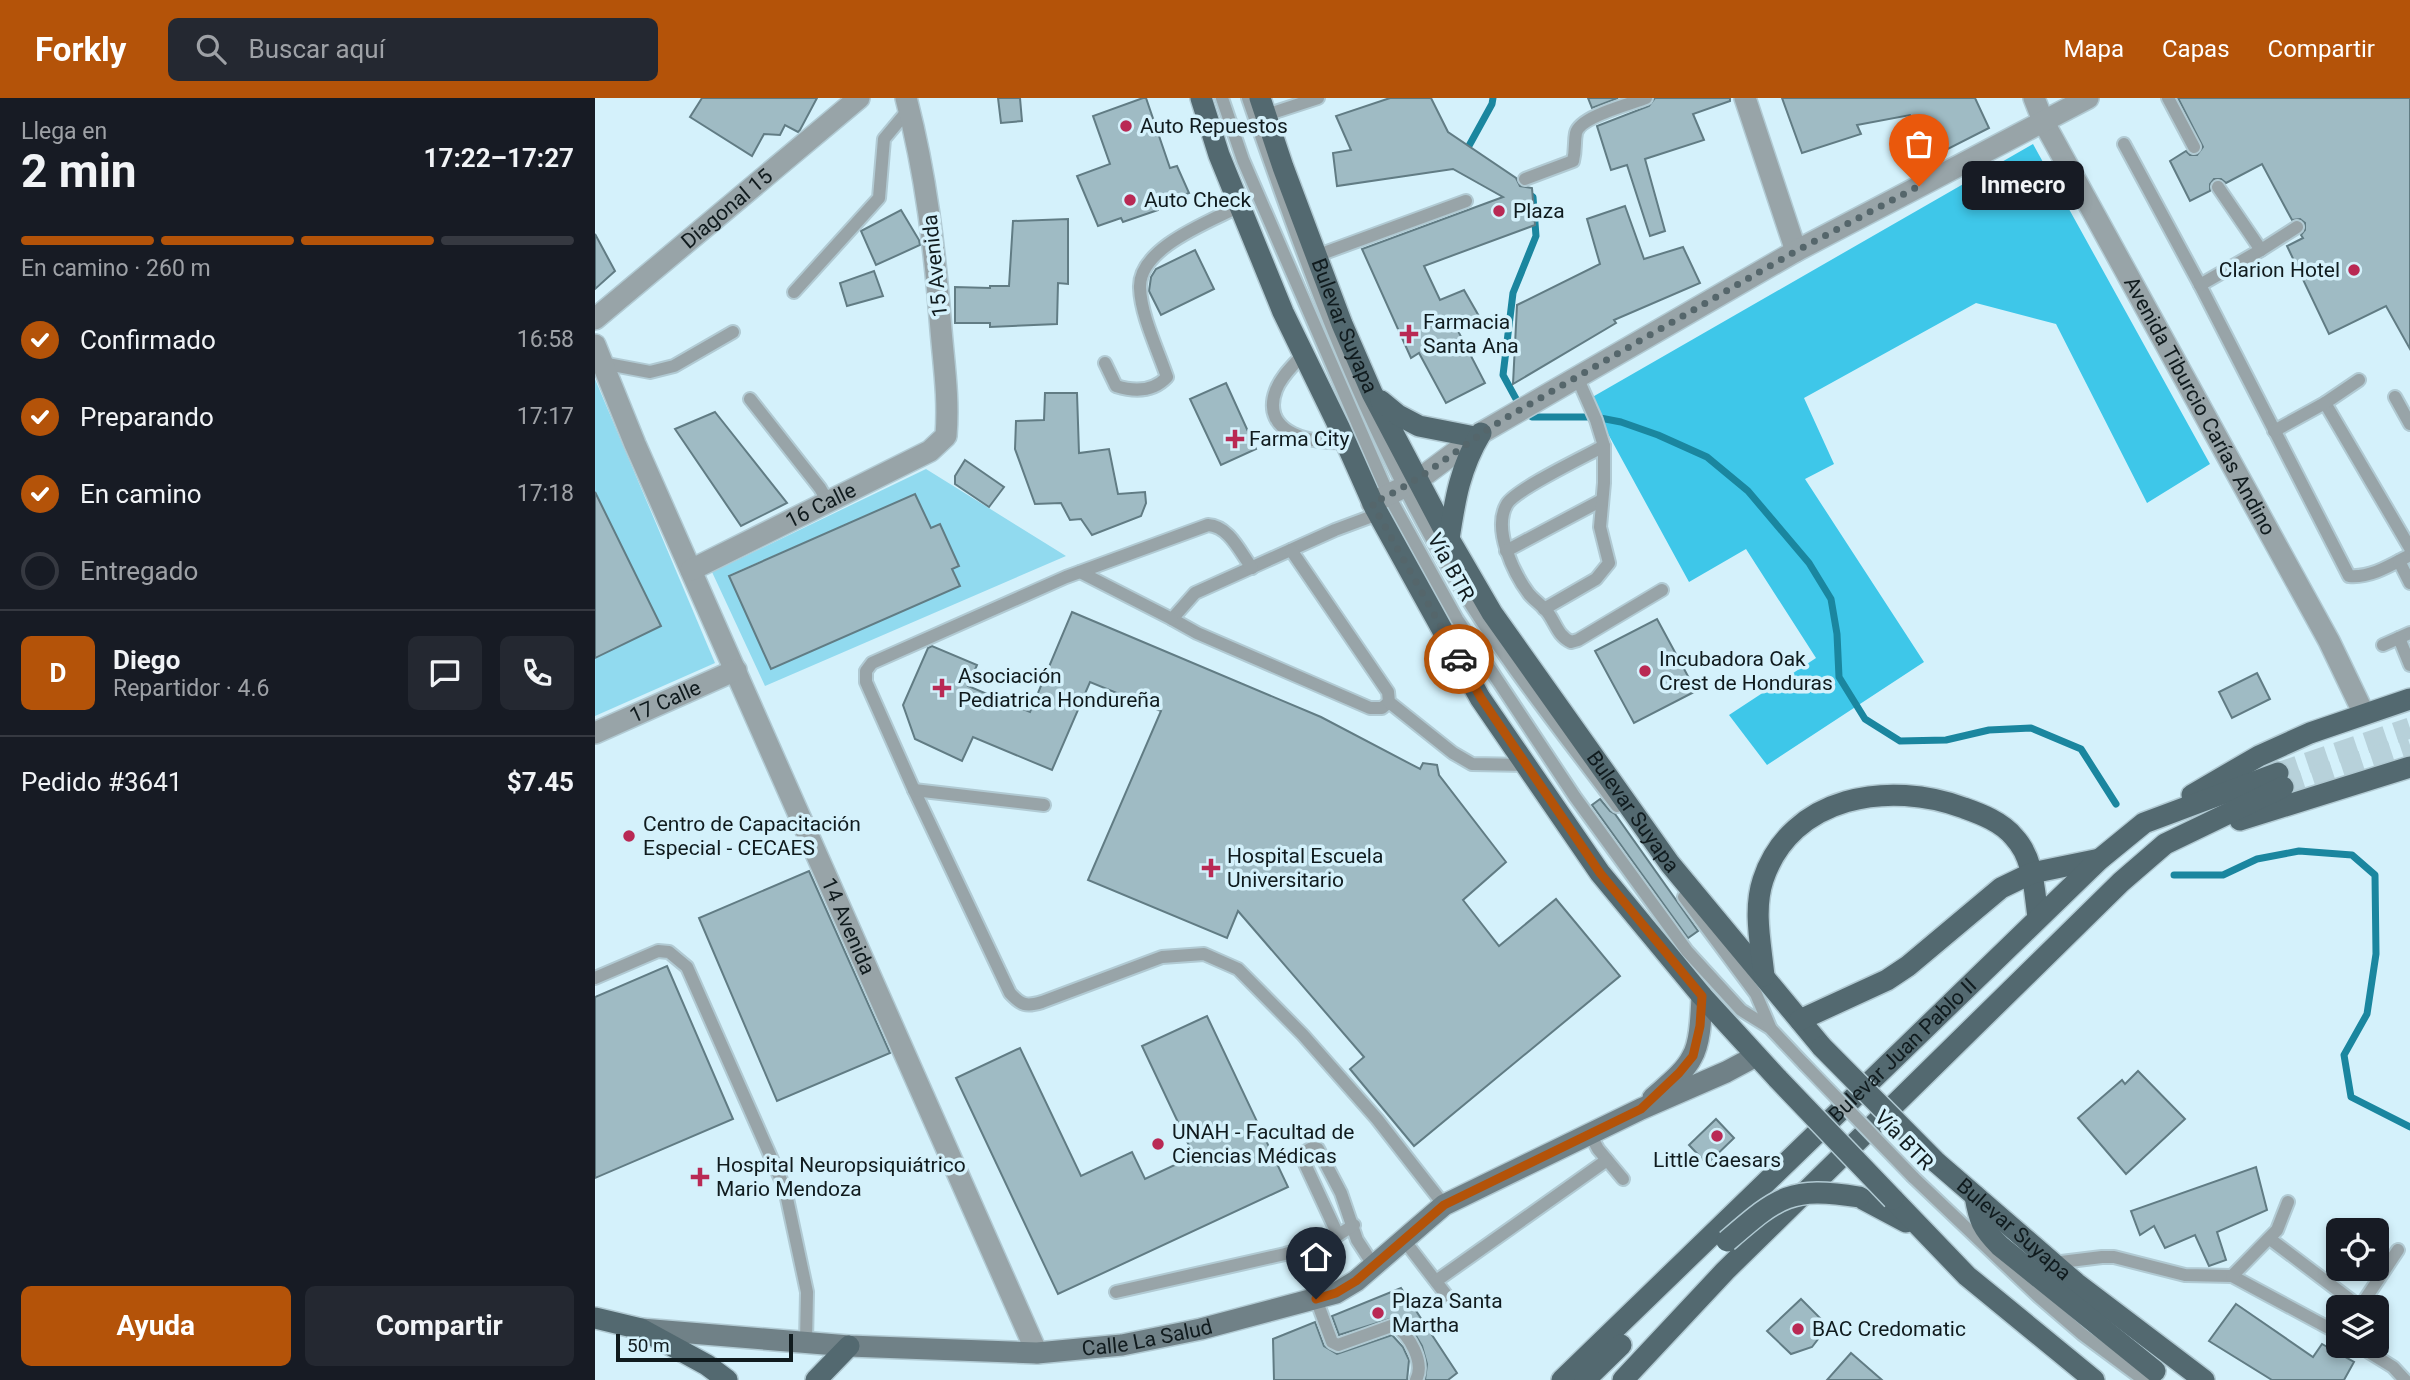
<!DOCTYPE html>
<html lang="es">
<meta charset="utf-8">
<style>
:root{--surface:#171b24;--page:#242831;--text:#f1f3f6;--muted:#9ea1a6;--line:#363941;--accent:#b45309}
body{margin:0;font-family:Roboto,sans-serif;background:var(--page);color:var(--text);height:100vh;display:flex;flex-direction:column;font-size:26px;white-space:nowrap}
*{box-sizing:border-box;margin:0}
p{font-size:23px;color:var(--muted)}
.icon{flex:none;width:38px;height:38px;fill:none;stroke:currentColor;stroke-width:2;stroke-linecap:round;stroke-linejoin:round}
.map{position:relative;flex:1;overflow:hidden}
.drawer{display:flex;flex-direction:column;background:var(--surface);width:595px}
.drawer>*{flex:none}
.buttons{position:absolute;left:1731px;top:1120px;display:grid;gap:14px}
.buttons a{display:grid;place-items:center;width:63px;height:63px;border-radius:10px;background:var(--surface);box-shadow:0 4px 10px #0003;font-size:35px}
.scale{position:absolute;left:21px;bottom:18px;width:177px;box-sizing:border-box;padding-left:7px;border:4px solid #101b1e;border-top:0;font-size:19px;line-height:24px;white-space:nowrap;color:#101b1e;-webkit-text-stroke:5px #d4f1fb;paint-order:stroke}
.pin{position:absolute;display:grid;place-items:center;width:60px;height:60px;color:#fff;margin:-72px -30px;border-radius:50% 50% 50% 0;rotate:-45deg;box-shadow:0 0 7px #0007}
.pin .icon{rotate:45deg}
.courier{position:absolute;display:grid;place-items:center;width:70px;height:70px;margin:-35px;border:5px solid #b45309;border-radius:50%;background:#fff;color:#222;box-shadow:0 2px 9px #0007}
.bubble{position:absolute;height:49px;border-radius:10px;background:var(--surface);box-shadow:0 4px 10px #0003;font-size:23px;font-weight:700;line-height:49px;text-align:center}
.head em{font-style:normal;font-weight:700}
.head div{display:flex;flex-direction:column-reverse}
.head{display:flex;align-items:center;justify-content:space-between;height:119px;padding:0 21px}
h1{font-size:46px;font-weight:700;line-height:52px}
.bar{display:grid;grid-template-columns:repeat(4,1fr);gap:10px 7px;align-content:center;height:84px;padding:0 21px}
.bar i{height:9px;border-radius:5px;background:var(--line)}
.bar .selected{background:var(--accent)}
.bar p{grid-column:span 4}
.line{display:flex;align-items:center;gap:18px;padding:0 21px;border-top:2px solid var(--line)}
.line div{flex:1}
.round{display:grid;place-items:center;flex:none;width:74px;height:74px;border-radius:10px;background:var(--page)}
ol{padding:0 21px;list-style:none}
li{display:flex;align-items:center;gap:21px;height:77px}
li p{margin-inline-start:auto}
li .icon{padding:7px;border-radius:50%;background:var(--accent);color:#fff;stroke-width:4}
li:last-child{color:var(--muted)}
li i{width:38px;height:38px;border:4px solid var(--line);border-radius:50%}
.primary-button{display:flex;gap:14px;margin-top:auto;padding:14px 21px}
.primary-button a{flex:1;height:80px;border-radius:10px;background:var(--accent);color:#fff;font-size:28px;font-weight:700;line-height:80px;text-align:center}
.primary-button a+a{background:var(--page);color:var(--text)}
header{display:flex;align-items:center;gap:42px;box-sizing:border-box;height:98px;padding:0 35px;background:var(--accent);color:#fff}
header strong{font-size:33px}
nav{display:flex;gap:38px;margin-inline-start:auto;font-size:24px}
.search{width:490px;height:63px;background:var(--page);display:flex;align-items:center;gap:18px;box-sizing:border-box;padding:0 24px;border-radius:10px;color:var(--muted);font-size:26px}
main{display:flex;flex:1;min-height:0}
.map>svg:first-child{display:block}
.green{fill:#91daef;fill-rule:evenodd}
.forest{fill:#3ec7e9}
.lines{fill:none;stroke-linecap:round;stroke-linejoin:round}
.stream{stroke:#1a869f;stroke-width:7}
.building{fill:#9fbbc4;stroke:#617c84;stroke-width:2}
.primary-tunnel{stroke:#b7d1da;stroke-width:21;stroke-dasharray:21 10;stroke-linecap:butt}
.lane-casing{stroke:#b1cad3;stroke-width:16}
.street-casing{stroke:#b1cad3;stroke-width:24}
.secondary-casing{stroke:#b1cad3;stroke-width:24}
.primary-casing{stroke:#b1cad3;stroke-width:24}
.lane{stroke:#98a4a8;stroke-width:12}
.street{stroke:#98a4a8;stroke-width:21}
.secondary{stroke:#708187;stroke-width:21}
.primary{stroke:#536970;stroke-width:21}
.lane-bridge-casing{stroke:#b1cad3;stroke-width:16;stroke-linecap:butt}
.primary-bridge-casing{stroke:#b1cad3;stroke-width:24;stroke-linecap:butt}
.lane-bridge{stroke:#98a4a8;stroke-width:12}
.primary-bridge{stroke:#536970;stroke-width:21}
.done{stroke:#55666b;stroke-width:7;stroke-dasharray:0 12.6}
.route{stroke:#b45309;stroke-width:9}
.poi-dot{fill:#b92954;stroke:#d4f1fb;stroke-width:2.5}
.labels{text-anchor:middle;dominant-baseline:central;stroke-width:7;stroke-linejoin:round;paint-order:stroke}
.poi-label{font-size:21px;fill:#101b1e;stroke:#d4f1fb;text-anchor:start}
.street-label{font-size:21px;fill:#101b1e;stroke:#d4f1fb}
</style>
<header>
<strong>Forkly</strong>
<div class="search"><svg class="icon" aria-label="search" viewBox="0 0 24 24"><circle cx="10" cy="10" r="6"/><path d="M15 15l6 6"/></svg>Buscar aquí</div>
<nav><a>Mapa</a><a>Capas</a><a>Compartir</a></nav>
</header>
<main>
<section class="drawer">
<div class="head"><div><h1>2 min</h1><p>Llega en</p></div><em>17:22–17:27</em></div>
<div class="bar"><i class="selected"></i><i class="selected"></i><i class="selected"></i><i></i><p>En camino · 260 m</p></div>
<ol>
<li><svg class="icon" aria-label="check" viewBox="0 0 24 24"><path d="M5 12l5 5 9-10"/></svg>Confirmado<p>16:58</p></li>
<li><svg class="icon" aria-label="check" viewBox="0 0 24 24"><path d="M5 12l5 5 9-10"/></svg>Preparando<p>17:17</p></li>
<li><svg class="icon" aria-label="check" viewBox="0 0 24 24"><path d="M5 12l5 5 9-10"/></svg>En camino<p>17:18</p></li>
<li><i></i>Entregado</li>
</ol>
<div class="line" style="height:126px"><b class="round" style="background:var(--accent);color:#fff">D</b><div><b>Diego</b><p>Repartidor · 4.6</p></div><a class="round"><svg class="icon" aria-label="chat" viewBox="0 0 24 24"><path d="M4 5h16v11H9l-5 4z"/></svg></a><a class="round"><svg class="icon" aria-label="phone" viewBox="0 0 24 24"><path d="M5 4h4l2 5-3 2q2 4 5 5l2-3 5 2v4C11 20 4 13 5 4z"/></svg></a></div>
<div class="line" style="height:91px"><div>Pedido #3641</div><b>$7.45</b></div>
<div class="primary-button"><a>Ayuda</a><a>Compartir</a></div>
</section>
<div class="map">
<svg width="1815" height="1282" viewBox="0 0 1815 1282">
<rect width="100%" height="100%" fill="#d4f1fb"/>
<!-- green -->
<g class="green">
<polygon points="0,281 120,565 0,618 0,560 66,527 0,394"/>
<path d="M331 371 471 458 170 588 117 474ZM320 396 336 430 345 426 364 467 176 570 134 477Z"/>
</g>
<!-- forest -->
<polygon class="forest" points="1438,46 1615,366 1552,405 1461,226 1381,205 1209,300 1239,366 1210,381 1329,564 1172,667 1134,617 1221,560 1151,451 1094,484 994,301"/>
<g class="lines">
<!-- stream -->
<g class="stream">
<polyline points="870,55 897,6 898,0"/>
<polyline points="930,94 938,99 941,138 918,195 908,277 926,310 937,319 1000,319 1026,324 1063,337 1112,359 1153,393 1214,465 1236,501 1242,536 1244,579 1270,621 1305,643 1351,642 1394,632 1436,630 1486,651 1521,706"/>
<polyline points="1579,777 1628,777 1662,761 1704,753 1757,757 1780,777 1781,856 1772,916 1749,957 1756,999 1815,1029"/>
</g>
</g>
<!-- building -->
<g class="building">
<polygon points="107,0 222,0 205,32 203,34 190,27 185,37 169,36 157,58 95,19"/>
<polygon points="403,0 425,0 427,23 406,25"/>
<polygon points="548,0 551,0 575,70 582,68 594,95 563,108 563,112 528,124 526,120 503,128 482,78 515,66 498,18"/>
<polygon points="795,0 836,0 853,34 921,80 925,88 937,90 940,127 829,168 845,202 869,192 885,220 863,233 890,285 851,305 824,255 816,260 767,151 908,99 858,71 742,88 738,55 756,52 741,18"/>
<polygon points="993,0 1023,0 997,10"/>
<polygon points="1060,0 1135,0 1135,3 1098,16 1109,42 1050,61 1070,133 1055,138 1032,67 1016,72 1002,28 1054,8"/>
<polygon points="1187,0 1380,0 1394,30 1341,57 1315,17 1262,27 1266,36 1207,55"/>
<polygon points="1583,0 1815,0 1815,251 1791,208 1734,236 1692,148 1708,140 1706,137 1710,132 1710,125 1705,121 1697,122 1667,66 1631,85 1626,81 1619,81 1615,86 1615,93 1595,103 1575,63 1591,53 1595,57 1602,57 1608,49"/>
<polygon points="1030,108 1049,161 1088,149 1105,185 1019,222 1021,225 918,286 922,207 1005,166 992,121"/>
<polygon points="306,112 324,142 325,147 281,167 266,133"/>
<polygon points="473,121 473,186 463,185 462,226 395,229 395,225 360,225 360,189 395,190 395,188 414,188 418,123"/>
<polygon points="0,136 20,173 0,191"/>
<polygon points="600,152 619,191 566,217 554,193 556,179 561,171"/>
<polygon points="279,173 288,198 252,208 245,185"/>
<polygon points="631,285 661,351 626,367 595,301"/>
<polygon points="450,295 482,295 484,355 514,351 523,396 550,394 551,405 546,418 497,437 486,421 475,422 466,405 440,406 420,351 421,323 449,322"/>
<polygon points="120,314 192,405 146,428 80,331"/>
<polygon points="370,362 409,389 394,409 360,386 360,378"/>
<polygon points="0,394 66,528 0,560"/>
<polygon points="320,396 336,430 345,426 364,468 357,471 365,488 176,571 134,478"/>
<polygon points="477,514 726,619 825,671 828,665 842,667 844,677 911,764 868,802 904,848 961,801 1025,878 819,1048 755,971 769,959 643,813 632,840 493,782 566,613 495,584 457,672 378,639 367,663 320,641 308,607 333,550 337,548 382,567 373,588 435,614"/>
<polygon points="1062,521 1101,593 1039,625 1000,553"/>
<polygon points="1662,575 1675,601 1637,620 1624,594"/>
<polygon points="1005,701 1015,713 1020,716 1103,833 1093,840 997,707"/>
<polygon points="214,773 295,955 182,1003 104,820"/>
<polygon points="72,868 138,1021 0,1080 0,899"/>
<polygon points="612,918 693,1089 463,1196 361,980 425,950 486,1078 537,1054 550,1081 599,1058 547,948"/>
<polygon points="1543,973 1590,1021 1531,1076 1483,1020 1527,982 1530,986"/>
<polygon points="1121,1021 1139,1040 1112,1066 1094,1047"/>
<polygon points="1661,1069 1672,1112 1622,1134 1631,1162 1614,1168 1600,1137 1570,1150 1559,1128 1545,1137 1536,1113"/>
<polygon points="806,1190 862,1275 853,1282 830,1282 832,1266 827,1248 817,1231 801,1219 744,1237 737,1218"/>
<polygon points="1206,1201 1233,1228 1217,1249 1196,1256 1172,1233"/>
<polygon points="1641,1206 1718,1259 1727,1246 1759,1264 1749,1282 1677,1282 1614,1243"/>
<polygon points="720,1224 729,1248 742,1256 797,1237 808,1249 814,1262 812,1282 679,1282 678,1241"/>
<polygon points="1256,1255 1287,1282 1232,1282"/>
</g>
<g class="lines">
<!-- primary-tunnel -->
<g class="primary-tunnel">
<polyline points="1683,675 1815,630"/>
<polyline points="1688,689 1815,647"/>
</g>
<defs>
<g id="lane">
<polyline points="627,0 648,62 794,398 862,521 980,699 1092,853 1146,912 1175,930 1209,966"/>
<path d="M653 0C709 163 768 327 857 476 905 557 965 632 1022 708"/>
<polyline points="1573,0 1599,49"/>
<polyline points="671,17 723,0"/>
<path d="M1529 46 1605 187 1754 478C1776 480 1796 467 1815 457"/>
<path d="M930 81 978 63C981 51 979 45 981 35 985 18 1036 6 1051 0"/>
<polyline points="1623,89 1666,152"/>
<polyline points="721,158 871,103"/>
<polyline points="1605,187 1666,152 1702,129"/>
<polyline points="199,194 284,100 289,41 314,11"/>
<path d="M708 256C699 267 686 278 681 292 664 337 720 346 751 344"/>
<polyline points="7,265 55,274 79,268 138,234"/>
<path d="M510 265 521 288C540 294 558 294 572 279 563 252 546 218 545 190 543 150 614 124 645 108"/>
<polyline points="1800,299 1815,326"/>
<polyline points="155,301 225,390 233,404"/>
<polyline points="1730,305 1815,450"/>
<polyline points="1679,333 1730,305 1764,282"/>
<path d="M1009 348C991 358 921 391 912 406 897 431 919 476 934 496 940 503 948 508 953 515 961 526 963 538 976 544L983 542 1067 492"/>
<polyline points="783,416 740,432 600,495 577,521 602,535 775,610 787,610 794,604"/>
<polyline points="696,452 793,594 794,604 858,655 877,666 931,667"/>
<polyline points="911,453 1007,402"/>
<polyline points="1804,463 1815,485"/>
<path d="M657 470C645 454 634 428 613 427L471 479 277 565 271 573V584L319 692 415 895C426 907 431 909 447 904L567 859 609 856 643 871 708 937 782 1021 849 1107"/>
<polyline points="485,474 577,521"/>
<polyline points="949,511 1001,481 1014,465 1005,429 1009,385 1009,348 1001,322 982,279"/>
<polyline points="1804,540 1815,567"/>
<polyline points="1788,547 1815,535"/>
<polyline points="319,692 449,707"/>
<polyline points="1089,799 1161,896 1175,929"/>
<polyline points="0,880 63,853 74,854 92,869 190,1091 212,1194 211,1244"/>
<polyline points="995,1036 1003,1051 1028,1081"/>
<polyline points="1318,1079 1444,1199 1487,1236 1549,1282"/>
<polyline points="743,1137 710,1066 708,1055 717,1050 723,1051 746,1095 762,1142 779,1168"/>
<polyline points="1675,1141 1765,1209"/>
<polyline points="809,1142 852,1198"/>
<polyline points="1458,1165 1507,1159 1519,1159 1590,1177 1637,1178 1743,1235"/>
<polyline points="1637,1178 1682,1132 1693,1104"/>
<polyline points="841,1183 1012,1062"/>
<polyline points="521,1194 690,1156 732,1144 759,1127"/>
<path d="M721 1201 737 1244 743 1247 799 1227C815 1237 830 1265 821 1282"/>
<polyline points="1765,1209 1803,1152"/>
<polyline points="1764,1248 1798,1269 1810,1282"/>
</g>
<g id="street">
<polyline points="1150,0 1201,153"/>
<path id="s1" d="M1439 0 1448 23 1734 543 1769 616"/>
<path id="s2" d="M0 221 264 0"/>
<path id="s3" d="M0 247 40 346 442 1255"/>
<polyline points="777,405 823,382 886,335 1201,153 1493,0"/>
<path id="s4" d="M96 472 335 353 351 338C354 301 349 268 346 232 340 153 331 76 311 0"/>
<path id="s5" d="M0 635 141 572"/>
</g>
<g id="secondary">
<path d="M1058 1000C1071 988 1089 975 1097 959 1106 944 1106 915 1107 898"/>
<path id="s6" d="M46 1231 254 1248 442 1255 527 1247 606 1231 741 1195 761 1183 849 1107 1046 1011 1131 974 1161 958"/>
</g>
<g id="primary">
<polyline points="606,0 624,57 688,214 744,329 780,410 885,600 1005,775 1107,898 1183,981"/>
<path id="s7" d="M665 0 688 69 747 226 777 295 854 441 897 515 1075 766 1227 949"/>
<polyline points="786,303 803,317 824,328 880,339"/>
<path d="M854 441C860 401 865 370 886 335"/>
<polyline points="1597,697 1664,658 1715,635 1815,601"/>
<polyline points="1645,722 1815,669"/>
<path d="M1169 878C1166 847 1158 812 1168 782 1196 697 1295 682 1369 710 1386 716 1407 724 1419 739 1439 760 1439 792 1443 819"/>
<polyline points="1205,922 1292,882 1313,868 1406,790 1437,775 1505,761"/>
<path id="s8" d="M1341 1064 1481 1185 1609 1282"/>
<path d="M1380 1098C1384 1122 1387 1130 1405 1148L1560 1273"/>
<polyline points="1264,1099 1311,1124"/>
<polyline points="1298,1101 1372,1178 1499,1282"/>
<polyline points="0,1220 46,1231 112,1267 132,1282"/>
<polyline points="221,1282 254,1248"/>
<path id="s9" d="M967 1282 1505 761 1549 725 1683 675"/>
<polyline points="990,1282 1026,1247"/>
<polyline points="1028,1282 1130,1173 1526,784 1570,746 1688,689"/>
</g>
</defs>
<!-- lane casing -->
<use href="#lane" class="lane-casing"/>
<!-- street casing -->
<use href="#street" class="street-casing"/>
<!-- secondary casing -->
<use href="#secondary" class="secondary-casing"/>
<!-- primary casing -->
<use href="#primary" class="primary-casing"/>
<!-- lane -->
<use href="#lane" class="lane"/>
<!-- street -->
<use href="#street" class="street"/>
<!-- secondary -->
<use href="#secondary" class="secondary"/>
<!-- primary -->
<use href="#primary" class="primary"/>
<defs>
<polyline id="lane-bridge" points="1209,966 1318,1079"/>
<g id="primary-bridge">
<polyline points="1227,949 1341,1064"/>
<polyline points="1183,981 1298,1101"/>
<path d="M1132 1143C1183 1099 1194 1088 1264 1099"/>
</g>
</defs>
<!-- lane-bridge casing -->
<use href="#lane-bridge" class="lane-bridge-casing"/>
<!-- primary-bridge casing -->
<use href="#primary-bridge" class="primary-bridge-casing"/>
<!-- lane-bridge -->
<use href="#lane-bridge" class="lane-bridge"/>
<!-- primary-bridge -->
<use href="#primary-bridge" class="primary-bridge"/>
</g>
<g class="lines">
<!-- done -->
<path class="done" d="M864 561 777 405C828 383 867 346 914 318L1201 153 1324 88"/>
<!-- route -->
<polyline class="route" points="721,1201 741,1195 761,1183 849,1107 1046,1011 1084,975 1098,958 1105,928 1107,898 1005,775 886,600 864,561"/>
</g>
<!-- markers -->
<g class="poi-dot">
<circle cx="531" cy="28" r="7"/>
<circle cx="535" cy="102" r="7"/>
<circle cx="904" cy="113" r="7"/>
<circle cx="1759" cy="172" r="7"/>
<path d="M810.5 225.5h7v7h7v7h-7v7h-7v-7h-7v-7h7z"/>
<path d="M636.5 330.5h7v7h7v7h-7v7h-7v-7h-7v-7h7z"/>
<circle cx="1050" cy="573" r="7"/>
<path d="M343.5 579.5h7v7h7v7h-7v7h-7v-7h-7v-7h7z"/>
<circle cx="34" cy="738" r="7"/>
<path d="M612.5 759.5h7v7h7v7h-7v7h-7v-7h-7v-7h7z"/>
<circle cx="1122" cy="1038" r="7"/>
<circle cx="563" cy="1046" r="7"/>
<path d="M101.5 1068.5h7v7h7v7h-7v7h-7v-7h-7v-7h7z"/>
<circle cx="783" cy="1215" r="7"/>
<circle cx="1203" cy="1231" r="7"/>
</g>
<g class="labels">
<!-- poi labels -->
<g class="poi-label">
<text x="545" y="28">Auto Repuestos</text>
<text x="549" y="102">Auto Check</text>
<text x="918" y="113">Plaza</text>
<text x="1745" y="172" text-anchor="end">Clarion Hotel</text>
<text x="828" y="224">Farmacia<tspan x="828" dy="24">Santa Ana</tspan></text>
<text x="654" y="341">Farma City</text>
<text x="1064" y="561">Incubadora Oak<tspan x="1064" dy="24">Crest de Honduras</tspan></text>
<text x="363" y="578">Asociación<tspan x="363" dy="24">Pediatrica Hondureña</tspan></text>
<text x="48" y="726">Centro de Capacitación<tspan x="48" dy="24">Especial - CECAES</tspan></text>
<text x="632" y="758">Hospital Escuela<tspan x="632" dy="24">Universitario</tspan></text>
<text x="577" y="1034">UNAH - Facultad de<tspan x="577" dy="24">Ciencias Médicas</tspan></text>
<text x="1122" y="1062" text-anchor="middle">Little Caesars</text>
<text x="121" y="1067">Hospital Neuropsiquiátrico<tspan x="121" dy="24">Mario Mendoza</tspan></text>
<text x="797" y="1203">Plaza Santa<tspan x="797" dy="24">Martha</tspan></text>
<text x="1217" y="1231">BAC Credomatic</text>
</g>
<!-- street labels -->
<g class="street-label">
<text stroke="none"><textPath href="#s2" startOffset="172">Diagonal 15</textPath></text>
<text transform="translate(340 168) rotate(-96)">15 Avenida</text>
<text stroke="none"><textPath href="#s7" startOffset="243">Bulevar Suyapa</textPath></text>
<text stroke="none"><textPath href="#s1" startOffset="350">Avenida Tiburcio Carías Andino</textPath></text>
<text stroke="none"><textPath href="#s4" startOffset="145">16 Calle</textPath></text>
<text transform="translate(856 469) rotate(61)">Vía BTR</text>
<text stroke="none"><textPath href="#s5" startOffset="77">17 Calle</textPath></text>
<text stroke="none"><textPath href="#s7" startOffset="810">Bulevar Suyapa</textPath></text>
<text stroke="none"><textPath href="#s3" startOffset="634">14 Avenida</textPath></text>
<text stroke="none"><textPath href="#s9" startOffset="474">Bulevar Juan Pablo II</textPath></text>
<text transform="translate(1309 1042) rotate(46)">Vía BTR</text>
<text stroke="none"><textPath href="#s8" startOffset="103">Bulevar Suyapa</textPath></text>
<text stroke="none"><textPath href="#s6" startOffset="508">Calle La Salud</textPath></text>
</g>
</g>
</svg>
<div class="buttons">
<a><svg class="icon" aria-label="locate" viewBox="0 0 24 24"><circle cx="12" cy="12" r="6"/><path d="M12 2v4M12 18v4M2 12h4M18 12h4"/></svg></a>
<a><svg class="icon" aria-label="layers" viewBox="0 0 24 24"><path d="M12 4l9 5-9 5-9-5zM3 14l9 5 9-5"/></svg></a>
</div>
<div class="scale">50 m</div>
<div class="pin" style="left:1324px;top:88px;background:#ea580c"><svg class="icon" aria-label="bag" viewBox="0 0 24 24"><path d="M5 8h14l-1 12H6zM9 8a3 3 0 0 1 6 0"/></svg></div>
<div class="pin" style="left:721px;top:1201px;background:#1f2937"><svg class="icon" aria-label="home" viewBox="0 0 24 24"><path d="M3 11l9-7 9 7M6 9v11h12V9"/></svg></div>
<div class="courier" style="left:864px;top:561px"><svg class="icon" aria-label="car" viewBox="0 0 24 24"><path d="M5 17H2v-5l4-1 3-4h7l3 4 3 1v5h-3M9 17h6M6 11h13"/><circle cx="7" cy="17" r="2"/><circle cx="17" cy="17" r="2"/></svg></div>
<div class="bubble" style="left:1367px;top:63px;width:122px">Inmecro</div>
</div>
</main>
